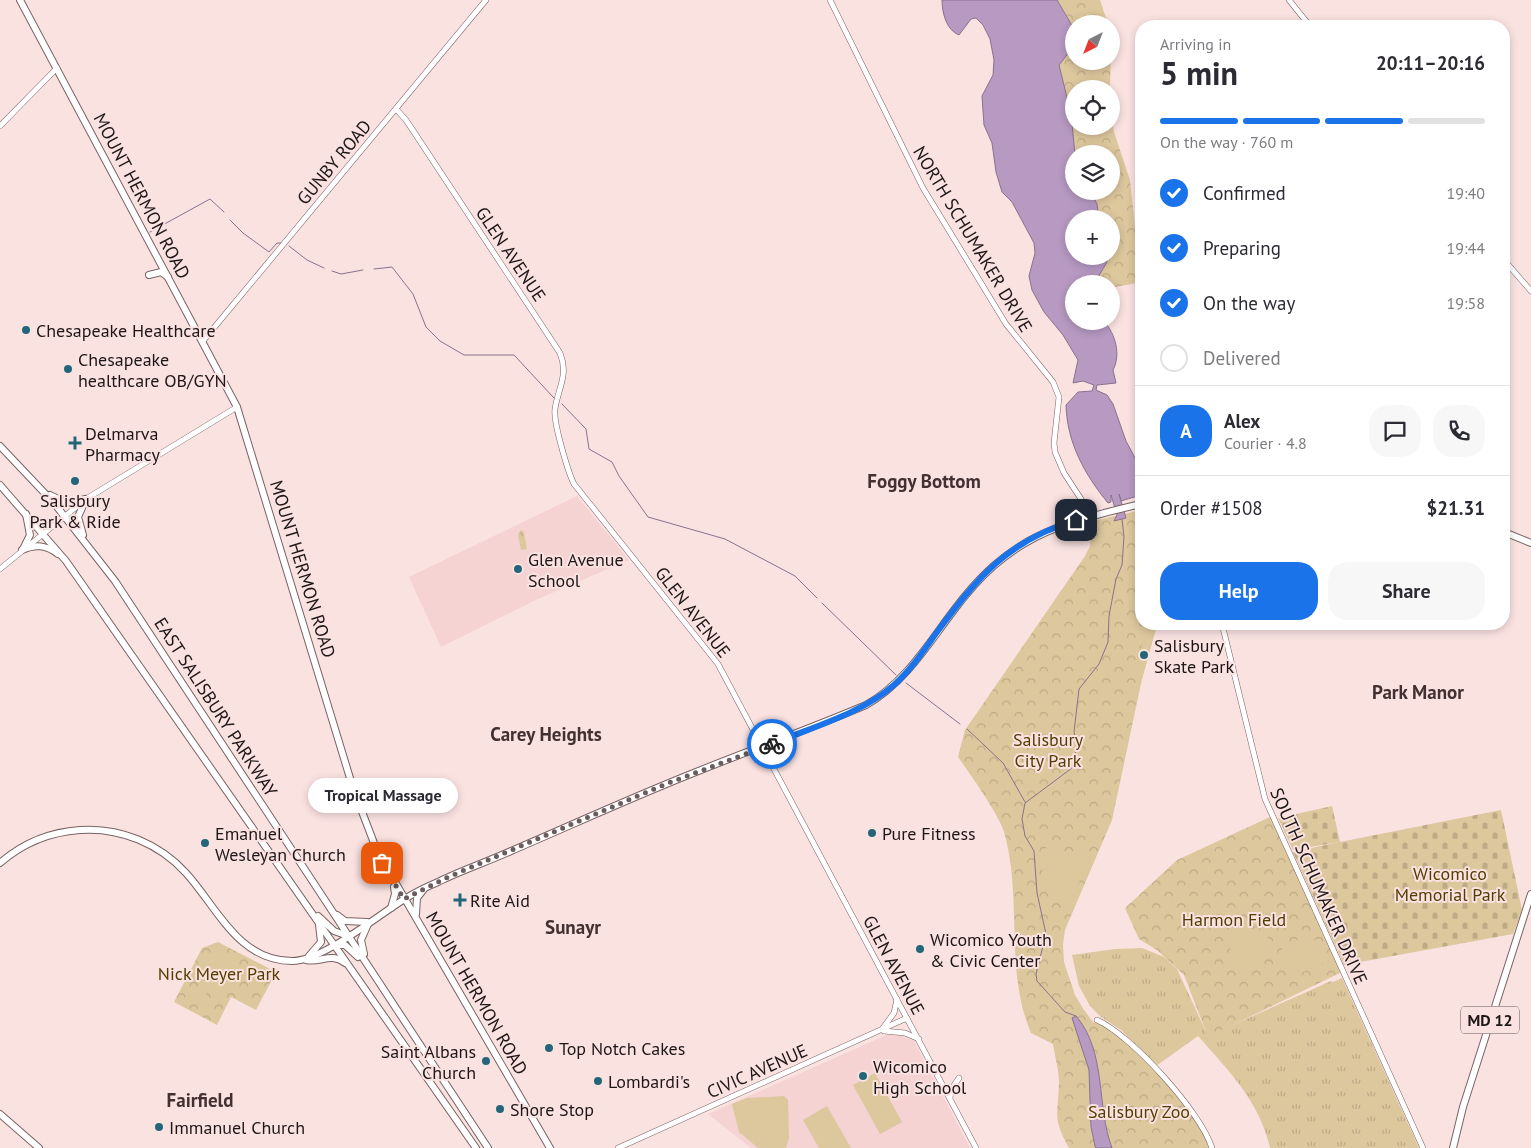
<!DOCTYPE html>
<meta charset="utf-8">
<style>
:root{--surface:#fff;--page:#f7f7f7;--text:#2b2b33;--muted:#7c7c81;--line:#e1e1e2;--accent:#1a73e8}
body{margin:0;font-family:"PT Sans",sans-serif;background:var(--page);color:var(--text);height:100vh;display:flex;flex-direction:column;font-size:19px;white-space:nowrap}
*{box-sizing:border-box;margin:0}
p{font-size:16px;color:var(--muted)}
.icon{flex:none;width:28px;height:28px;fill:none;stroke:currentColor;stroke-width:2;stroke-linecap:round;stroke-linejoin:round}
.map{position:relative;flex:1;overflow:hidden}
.panel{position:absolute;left:1135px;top:20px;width:375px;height:610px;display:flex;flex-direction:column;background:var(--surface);border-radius:20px;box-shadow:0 2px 8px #0003}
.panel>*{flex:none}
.needle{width:32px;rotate:222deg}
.buttons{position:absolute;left:1065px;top:15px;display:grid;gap:10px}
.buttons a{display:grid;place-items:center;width:55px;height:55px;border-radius:50%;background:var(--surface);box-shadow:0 2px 8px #0003;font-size:25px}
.pin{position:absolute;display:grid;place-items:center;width:42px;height:42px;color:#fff;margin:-21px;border-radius:10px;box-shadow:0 2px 8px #0006}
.courier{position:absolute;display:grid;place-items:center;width:50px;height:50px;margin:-25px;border:4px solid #1a73e8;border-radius:50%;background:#fff;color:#222;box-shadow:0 1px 6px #0007}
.bubble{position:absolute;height:35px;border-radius:18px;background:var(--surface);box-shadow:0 2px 8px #0003;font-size:16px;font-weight:700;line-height:35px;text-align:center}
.summary em{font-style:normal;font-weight:700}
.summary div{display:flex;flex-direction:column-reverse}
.summary{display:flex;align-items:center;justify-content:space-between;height:85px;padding:0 25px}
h1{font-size:32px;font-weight:700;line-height:38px}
.bar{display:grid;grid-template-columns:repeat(4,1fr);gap:8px 5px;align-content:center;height:60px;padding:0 25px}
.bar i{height:6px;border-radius:4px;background:var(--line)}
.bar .current{background:var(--accent)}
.bar p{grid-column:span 4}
.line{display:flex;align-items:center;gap:12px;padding:0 25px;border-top:1px solid var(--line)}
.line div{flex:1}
.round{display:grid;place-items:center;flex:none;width:52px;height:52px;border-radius:20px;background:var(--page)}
ol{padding:0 25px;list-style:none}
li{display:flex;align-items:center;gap:15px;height:55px}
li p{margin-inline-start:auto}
li .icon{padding:5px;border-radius:50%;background:var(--accent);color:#fff;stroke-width:4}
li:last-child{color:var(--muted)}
li i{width:28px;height:28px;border:2px solid var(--line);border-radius:50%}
.cta{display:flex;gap:10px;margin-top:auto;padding:10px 25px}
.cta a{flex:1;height:58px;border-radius:20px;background:var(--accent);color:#fff;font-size:20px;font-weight:700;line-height:58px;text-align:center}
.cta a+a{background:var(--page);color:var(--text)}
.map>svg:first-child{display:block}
.built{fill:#f4d3d2}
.grass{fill:url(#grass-tufts)}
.forest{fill:url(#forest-crowns)}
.cemetery{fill:url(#cemetery-stones)}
.pitch{fill:#ddc79d}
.water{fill:#b799c2;stroke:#89728e}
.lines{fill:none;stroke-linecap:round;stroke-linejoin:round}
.stream{stroke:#89728e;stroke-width:1}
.minor-casing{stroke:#786363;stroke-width:6}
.major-casing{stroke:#786363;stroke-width:8}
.minor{stroke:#fff;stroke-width:5}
.major{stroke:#fff;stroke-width:6}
.done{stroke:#6b5d5d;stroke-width:5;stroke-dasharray:0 9}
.route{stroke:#1a73e8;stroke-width:6}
.poi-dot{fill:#246679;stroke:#fae2e1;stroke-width:2}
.labels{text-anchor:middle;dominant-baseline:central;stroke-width:4;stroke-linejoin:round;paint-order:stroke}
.shield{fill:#fae2e1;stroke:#605353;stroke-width:1}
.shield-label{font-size:16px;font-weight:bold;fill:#1e1616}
.street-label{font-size:18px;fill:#1e1616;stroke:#fae2e1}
.poi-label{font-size:18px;fill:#1e1616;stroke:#fae2e1;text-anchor:start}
.park-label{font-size:18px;fill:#543c00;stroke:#fae2e1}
.neighbourhood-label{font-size:19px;font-weight:bold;fill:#433030;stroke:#fae2e1}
</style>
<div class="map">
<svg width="1531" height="1148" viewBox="0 0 1531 1148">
<defs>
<pattern id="grass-tufts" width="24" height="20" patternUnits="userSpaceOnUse" patternTransform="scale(1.25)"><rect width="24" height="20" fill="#ddc79d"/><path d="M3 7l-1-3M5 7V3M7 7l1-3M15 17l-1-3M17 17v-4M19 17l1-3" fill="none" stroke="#bdaa86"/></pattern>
<pattern id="forest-crowns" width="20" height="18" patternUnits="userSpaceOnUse" patternTransform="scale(1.25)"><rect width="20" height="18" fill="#ddc79d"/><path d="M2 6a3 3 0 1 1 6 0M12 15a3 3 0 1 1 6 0" fill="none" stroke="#bdaa86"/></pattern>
<pattern id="cemetery-stones" width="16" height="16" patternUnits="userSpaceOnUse" patternTransform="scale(1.25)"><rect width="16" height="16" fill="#ddc79d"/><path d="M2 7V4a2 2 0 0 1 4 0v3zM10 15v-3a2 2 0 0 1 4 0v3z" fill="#bdaa86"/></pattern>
</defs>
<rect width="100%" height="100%" fill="#fae2e1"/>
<!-- built -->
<g class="built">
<polygon points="577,496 629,560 538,599 441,647 409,577"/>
<polygon points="889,1034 902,1034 913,1039 970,1148 751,1148 708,1114"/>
</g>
<!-- grass -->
<path class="grass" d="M1142 948 1164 957 1177 969 1208 1036 1331 981 1333 982 1342 978 1419 1148H1270C1260 1102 1228 1070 1198 1036L1156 1066 1121 1030 1101 1017 1090 1006 1079 986 1072 955 1115 949Z"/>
<!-- forest -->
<g class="forest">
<polygon points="1057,0 1100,0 1108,24 1074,24 1074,29"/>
<path d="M1074 46V61H1111V52C1111 64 1110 76 1110 89H1074V126H1111V113L1114 132 1130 180 1141 282 1111 288V284H1094L1107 262V256H1111V219H1099L1097 204 1090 191H1111V154H1075L1073 148 1059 65Z"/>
<path d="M1141 510V624H1157L1142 679 1112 820 1065 930 1063 944 1064 962 1075 995 1084 1010 1093 1022 1104 1025 1125 1040 1161 1077 1196 1119 1211 1148H1069C1052 1117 1058 1116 1059 1083 1059 1070 1055 1057 1053 1044L1031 1033C1004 970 1023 898 1004 832 998 813 970 774 958 757L965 730 1085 556 1090 546 1093 521Z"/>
<polygon points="521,530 524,532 527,549 523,550 521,550 518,535"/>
<polygon points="1270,817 1342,972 1208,1037 1184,975 1157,950 1139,939 1125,908 1177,860"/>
<polygon points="218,942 276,972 256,1010 231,997 217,1025 174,1002 202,948"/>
</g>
<!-- cemetery -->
<polygon class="cemetery" points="1332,806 1340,842 1501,810 1522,910 1513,934 1344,965 1293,852 1339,842 1293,850 1278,818"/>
<!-- pitch -->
<g class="pitch">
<path d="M1152 628 1156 629 1142 679C1134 660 1140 644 1152 628Z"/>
<path d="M1045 848 1085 857 1088 862 1071 900C1042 888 1039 878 1045 848Z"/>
<path d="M1239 927C1256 927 1272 936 1277 953L1239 969 1222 931Z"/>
<polygon points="1302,938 1306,944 1318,939 1328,961 1294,976 1281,947"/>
<path d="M216 950C232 964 238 982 221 999L192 978V975Z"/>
<polygon points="194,984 207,994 201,1002 188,991"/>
<polygon points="875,1073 902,1122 880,1134 853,1085"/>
<polygon points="784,1096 788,1100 789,1138 786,1148 758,1148 739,1132 732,1104 747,1098"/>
<polygon points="827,1106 851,1148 819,1148 803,1120"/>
</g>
<!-- water -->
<g class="water">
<path d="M942 0H1057L1074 29V46L1059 65 1071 114 1075 154 1074 191H1090L1097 204 1099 219H1074V256H1107V262L1094 284H1074V321H1104C1116 335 1121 355 1113 370L1116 383 1097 385 1096 390 1107 395 1113 404 1126 441 1141 469V495L1121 501 1119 494 1126 518 1114 521 1117 515 1111 495V502L1108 503C1085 475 1067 443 1066 405L1078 392 1092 391 1094 385 1083 381 1073 383 1078 360 1063 335 1044 312 1032 290 1029 276 1035 253 1034 243 1012 202 1002 192 996 172 992 143 984 125 982 96 993 75 994 60 990 39 983 25 976 18 971 19 959 35C946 30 942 12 942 0Z"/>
<path d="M1076 1016C1107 1052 1096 1106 1112 1148H1096L1095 1146 1091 1127 1089 1070 1072 1018Z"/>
</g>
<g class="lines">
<!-- stream -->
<g class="stream">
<polyline points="230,220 243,233 269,252 277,243 281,243"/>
<polyline points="150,232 210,199 224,212"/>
<polyline points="289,246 307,260 324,268"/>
<polyline points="374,269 392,267 413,294 426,327 440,341 464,355 514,355 554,398"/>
<polyline points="332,271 341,274 363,270"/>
<polyline points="562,404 586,429 589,449 612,462 619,476 648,517 725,539 795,576 817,598"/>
<polyline points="822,603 896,675"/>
<polyline points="906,683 960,724"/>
<polyline points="967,729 1003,763 1025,802"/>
<polyline points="1076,1016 1065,1012 1037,981 1036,974 1046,934 1037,893 1034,851 1025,836 1022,819 1025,803 1072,768 1077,747 1074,732 1079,689 1099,664 1108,642 1109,616 1116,579 1122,565 1124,537 1122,519"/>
</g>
<defs>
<g id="minor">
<polyline points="830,0 923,188 1006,324 1053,382 1059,397 1054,443 1055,452 1064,473 1081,499 1089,516"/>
<polyline points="1289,0 1310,26"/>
<path d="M396 109 406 120 560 353C569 375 558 388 555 409 553 422 568 472 574 484L718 664 976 1148"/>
<polyline points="0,126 57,68"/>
<polyline points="1504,260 1531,291"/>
<polyline points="203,341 486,0"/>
<polyline points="0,569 86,499 237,407"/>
<polyline points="1222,624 1265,799 1423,1148"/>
<path d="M1097 1020C1131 1035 1201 1112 1212 1148"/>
<polyline points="883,1028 894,1013 897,999"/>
<polyline points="884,1031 905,1033 919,1039"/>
<polyline points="950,1098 951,1090 959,1078"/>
<polyline points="618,1148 907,1018"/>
</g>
<g id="major">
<polyline points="20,0 237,407 353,788 377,851 550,1148"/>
<polyline points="149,275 161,272 168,277"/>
<polyline points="0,446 54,503 115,581 488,1148"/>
<polyline points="0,485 66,561 476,1148"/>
<polyline points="50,495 67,503 86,499"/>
<polyline points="1504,532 1531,543"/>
<polyline points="83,535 78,517 86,499"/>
<polyline points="23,549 30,535 26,514"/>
<path d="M22 550C36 544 46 545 58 554"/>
<path d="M0 863C23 843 50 832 80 830 120 827 160 844 186 873 217 907 238 961 292 961 322 961 376 917 403 900 414 893 426 887 438 882 462 870 487 862 511 851 574 824 637 795 701 770 756 748 812 728 866 705 905 683 928 644 954 610 1008 537 1056 524 1141 504"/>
<polyline points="391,908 395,894 394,887"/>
<polyline points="416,914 417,898 424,889"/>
<polyline points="337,915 345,921 367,922"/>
<polyline points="318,916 334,931 348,936"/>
<polyline points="336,945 345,945 358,957"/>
<polyline points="364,954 361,940 368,924"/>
<polyline points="309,956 321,942 319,925"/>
<path d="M306 960C321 963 331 952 345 963"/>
<polyline points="0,1114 39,1148"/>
<polyline points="1453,1148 1463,1107 1531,894"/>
</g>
</defs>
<!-- minor casing -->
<use href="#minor" class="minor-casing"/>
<!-- major casing -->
<use href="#major" class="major-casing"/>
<!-- minor -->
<use href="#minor" class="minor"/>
<!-- major -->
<use href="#major" class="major"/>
</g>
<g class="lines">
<!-- done -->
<polyline class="done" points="382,863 404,899 446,878 666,784 772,744"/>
<!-- route -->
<path class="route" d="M772 744C812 727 861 714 894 685 911 670 924 650 937 632 978 577 1007 541 1076 520"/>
</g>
<!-- markers -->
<g class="poi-dot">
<circle cx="26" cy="330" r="5"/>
<circle cx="68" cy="369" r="5"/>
<path d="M72.5 435.5h5v5h5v5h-5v5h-5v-5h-5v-5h5z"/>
<circle cx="75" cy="481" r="5"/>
<circle cx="518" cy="569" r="5"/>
<circle cx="1144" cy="655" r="5"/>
<circle cx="872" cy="833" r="5"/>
<circle cx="205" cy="843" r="5"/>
<path d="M457.5 892.5h5v5h5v5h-5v5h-5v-5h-5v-5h5z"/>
<circle cx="920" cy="949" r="5"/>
<circle cx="549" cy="1048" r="5"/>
<circle cx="486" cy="1061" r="5"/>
<circle cx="863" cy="1076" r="5"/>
<circle cx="598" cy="1081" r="5"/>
<circle cx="500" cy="1109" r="5"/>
<circle cx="159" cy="1127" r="5"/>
</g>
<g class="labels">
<!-- shield labels -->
<rect class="shield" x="1461" y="1006.5" width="58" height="27" rx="4"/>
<g class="shield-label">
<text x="1490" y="1020">MD 12</text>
</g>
<!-- street labels -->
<g class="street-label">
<text transform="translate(334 162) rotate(-50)">GUNBY ROAD</text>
<text transform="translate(142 196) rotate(62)">MOUNT HERMON ROAD</text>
<text transform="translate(973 239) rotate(59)">NORTH SCHUMAKER DRIVE</text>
<text transform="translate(511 254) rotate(56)">GLEN AVENUE</text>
<text transform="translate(303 569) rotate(73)">MOUNT HERMON ROAD</text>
<text transform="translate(693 612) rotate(52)">GLEN AVENUE</text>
<text transform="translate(216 707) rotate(57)">EAST SALISBURY PARKWAY</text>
<text transform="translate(1319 886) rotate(66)">SOUTH SCHUMAKER DRIVE</text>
<text transform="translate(894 965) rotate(62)">GLEN AVENUE</text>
<text transform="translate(477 993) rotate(60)">MOUNT HERMON ROAD</text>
<text transform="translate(757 1071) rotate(-24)">CIVIC AVENUE</text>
</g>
<!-- poi labels -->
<g class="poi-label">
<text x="36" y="330">Chesapeake Healthcare</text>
<text x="78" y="359">Chesapeake<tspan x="78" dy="21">healthcare OB/GYN</tspan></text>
<text x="85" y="433">Delmarva<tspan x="85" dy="21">Pharmacy</tspan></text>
<text x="75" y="500" text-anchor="middle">Salisbury<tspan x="75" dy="21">Park &amp; Ride</tspan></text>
<text x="528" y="559">Glen Avenue<tspan x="528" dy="21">School</tspan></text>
<text x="1154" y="645">Salisbury<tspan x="1154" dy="21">Skate Park</tspan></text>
<text x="215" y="833">Emanuel<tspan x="215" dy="21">Wesleyan Church</tspan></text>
<text x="882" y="833">Pure Fitness</text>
<text x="470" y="900">Rite Aid</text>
<text x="930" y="939">Wicomico Youth<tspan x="930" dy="21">&amp; Civic Center</tspan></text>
<text x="559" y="1048">Top Notch Cakes</text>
<text x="476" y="1051" text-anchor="end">Saint Albans<tspan x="476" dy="21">Church</tspan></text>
<text x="873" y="1066">Wicomico<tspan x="873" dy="21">High School</tspan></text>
<text x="608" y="1081">Lombardi's</text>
<text x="510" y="1109">Shore Stop</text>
<text x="169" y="1127">Immanuel Church</text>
</g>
<!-- park labels -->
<g class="park-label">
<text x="1048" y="739">Salisbury<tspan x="1048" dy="21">City Park</tspan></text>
<text x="1450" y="873">Wicomico<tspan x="1450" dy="21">Memorial Park</tspan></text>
<text x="1234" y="919">Harmon Field</text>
<text x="219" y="973">Nick Meyer Park</text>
<text x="1139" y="1111">Salisbury Zoo</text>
</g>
<!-- neighbourhood labels -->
<g class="neighbourhood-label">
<text x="924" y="481">Foggy Bottom</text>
<text x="1418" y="692">Park Manor</text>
<text x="546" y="734">Carey Heights</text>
<text x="573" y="927">Sunayr</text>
<text x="200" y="1100">Fairfield</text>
</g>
</g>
</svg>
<div class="buttons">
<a><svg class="needle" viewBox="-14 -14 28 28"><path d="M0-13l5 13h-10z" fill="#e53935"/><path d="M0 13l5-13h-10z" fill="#7c7c81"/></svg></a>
<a><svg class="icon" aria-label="locate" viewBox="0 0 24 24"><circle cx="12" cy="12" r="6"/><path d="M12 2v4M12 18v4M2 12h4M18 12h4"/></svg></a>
<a><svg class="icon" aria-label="layers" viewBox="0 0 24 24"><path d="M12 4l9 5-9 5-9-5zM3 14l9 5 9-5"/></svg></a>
<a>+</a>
<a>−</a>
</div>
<div class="pin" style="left:382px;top:863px;background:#ea580c"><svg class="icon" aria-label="bag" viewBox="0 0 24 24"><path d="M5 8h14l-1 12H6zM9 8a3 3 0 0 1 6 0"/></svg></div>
<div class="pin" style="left:1076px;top:520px;background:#1f2937"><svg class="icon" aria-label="home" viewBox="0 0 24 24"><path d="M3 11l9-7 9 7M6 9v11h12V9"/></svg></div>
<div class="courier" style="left:772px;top:744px"><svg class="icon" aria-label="bike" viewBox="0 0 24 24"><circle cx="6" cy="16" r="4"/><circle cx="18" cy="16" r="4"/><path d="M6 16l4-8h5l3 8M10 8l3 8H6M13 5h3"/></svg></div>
<div class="bubble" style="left:308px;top:778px;width:150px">Tropical Massage</div>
<section class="panel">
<div class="summary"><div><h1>5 min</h1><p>Arriving in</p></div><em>20:11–20:16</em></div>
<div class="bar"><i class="current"></i><i class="current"></i><i class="current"></i><i></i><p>On the way · 760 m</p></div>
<ol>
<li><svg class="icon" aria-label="check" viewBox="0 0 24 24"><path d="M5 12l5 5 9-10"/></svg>Confirmed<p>19:40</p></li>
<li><svg class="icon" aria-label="check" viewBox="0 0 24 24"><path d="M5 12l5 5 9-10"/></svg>Preparing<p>19:44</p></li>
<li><svg class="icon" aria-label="check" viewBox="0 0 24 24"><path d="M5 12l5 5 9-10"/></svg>On the way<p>19:58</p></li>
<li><i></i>Delivered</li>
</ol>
<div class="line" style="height:90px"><b class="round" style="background:var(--accent);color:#fff">A</b><div><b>Alex</b><p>Courier · 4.8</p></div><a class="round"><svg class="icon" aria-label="chat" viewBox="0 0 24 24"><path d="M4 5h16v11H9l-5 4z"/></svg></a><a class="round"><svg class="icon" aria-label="phone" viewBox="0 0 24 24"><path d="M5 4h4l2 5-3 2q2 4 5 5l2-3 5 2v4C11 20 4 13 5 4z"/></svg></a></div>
<div class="line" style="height:65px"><div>Order #1508</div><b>$21.31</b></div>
<div class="cta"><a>Help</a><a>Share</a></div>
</section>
</div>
